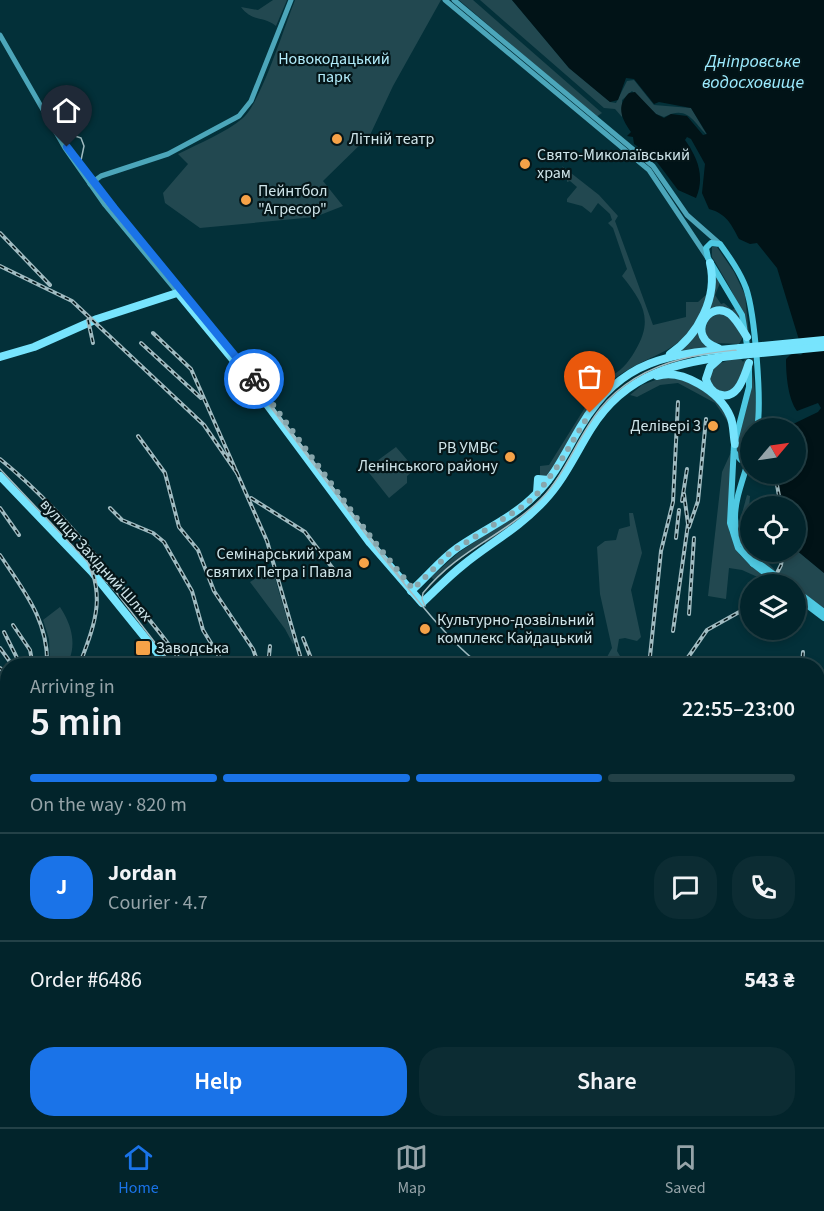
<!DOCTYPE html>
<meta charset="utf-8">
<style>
:root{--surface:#02242b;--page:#0c2c33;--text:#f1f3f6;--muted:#96a4a9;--line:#234147;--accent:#1a73e8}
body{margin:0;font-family:"Source Sans 3",sans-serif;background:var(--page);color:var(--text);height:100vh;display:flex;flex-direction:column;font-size:22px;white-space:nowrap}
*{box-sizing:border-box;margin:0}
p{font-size:20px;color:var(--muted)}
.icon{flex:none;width:33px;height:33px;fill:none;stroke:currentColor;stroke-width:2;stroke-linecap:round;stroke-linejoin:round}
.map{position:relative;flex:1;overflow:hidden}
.sheet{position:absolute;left:0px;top:658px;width:825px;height:470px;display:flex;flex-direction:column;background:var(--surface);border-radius:24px 24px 0 0;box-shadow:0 3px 9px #0003,0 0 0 2px var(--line)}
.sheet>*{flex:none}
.needle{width:39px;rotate:61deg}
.tools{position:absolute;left:740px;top:418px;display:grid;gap:12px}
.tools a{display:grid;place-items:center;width:66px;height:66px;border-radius:50%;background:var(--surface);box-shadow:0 3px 9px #0003,0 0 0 2px var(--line);font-size:30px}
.pin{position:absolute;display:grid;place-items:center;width:51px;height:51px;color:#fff;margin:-62px -26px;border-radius:50% 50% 50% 0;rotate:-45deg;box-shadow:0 0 6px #0007}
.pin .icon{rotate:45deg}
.courier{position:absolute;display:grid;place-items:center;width:60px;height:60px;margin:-30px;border:4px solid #1a73e8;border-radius:50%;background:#fff;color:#222;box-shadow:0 2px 8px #0007}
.headline em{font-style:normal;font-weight:600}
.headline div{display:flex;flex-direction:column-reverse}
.headline{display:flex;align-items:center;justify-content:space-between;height:102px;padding:0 30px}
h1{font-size:39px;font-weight:600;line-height:45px}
.bar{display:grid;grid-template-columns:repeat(4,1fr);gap:9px 6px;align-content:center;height:72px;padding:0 30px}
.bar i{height:8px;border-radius:4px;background:var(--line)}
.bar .current{background:var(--accent)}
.bar p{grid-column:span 4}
.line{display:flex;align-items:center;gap:15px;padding:0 30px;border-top:2px solid var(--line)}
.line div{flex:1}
.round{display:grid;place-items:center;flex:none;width:63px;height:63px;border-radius:24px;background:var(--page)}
.primary-button{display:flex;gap:12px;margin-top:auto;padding:12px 30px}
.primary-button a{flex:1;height:69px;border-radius:24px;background:var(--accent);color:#fff;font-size:24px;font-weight:600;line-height:69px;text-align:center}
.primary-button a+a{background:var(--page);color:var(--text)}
.dock{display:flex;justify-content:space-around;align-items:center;height:84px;border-top:2px solid var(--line);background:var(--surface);font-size:16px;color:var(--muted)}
.dock a{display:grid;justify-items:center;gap:3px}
.dock .current{color:var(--accent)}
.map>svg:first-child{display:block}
.green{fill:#224850}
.water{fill:#011317}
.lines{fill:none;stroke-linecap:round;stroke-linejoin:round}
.stream{stroke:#011317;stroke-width:1.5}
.secondary{stroke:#4ca6ba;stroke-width:5}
.primary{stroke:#4fc9e2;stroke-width:6}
.highway{stroke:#77e4fd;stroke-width:8}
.tram{stroke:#a0bbc1;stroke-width:1.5}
.rail-casing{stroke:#a0bbc1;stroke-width:4}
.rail{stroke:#051619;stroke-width:1.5;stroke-dasharray:4.5;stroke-linecap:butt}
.primary-bridge{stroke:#4fc9e2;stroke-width:6}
.highway-bridge{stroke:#77e4fd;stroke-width:8}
.done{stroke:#88a6ac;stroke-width:6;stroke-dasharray:0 10.8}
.route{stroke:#1a73e8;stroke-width:8}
.poi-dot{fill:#f6a248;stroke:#051619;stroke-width:2}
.labels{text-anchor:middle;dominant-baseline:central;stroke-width:4.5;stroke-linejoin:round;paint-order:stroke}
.park-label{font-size:16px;fill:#b3edfb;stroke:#051619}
.poi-label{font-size:16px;fill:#cfe5ea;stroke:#051619;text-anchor:start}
.street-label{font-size:16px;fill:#cfe5ea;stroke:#051619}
.water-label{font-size:18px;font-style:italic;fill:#9decff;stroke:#051619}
</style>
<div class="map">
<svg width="824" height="1127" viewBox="0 0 824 1127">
<rect width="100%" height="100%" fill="#033039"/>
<!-- green -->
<g class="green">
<path d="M273 0H287L276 26C263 15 253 23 241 7L258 10Z"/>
<path d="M295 0H441L393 86 370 135 323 181 343 206 315 217 200 228 165 203 163 193 188 164 178 154C200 143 225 133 243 118 261 102 285 25 295 0Z"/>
<polygon points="459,0 473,0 602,113 596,117"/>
<path d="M480 0H512L569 68 610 102 616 103 627 81 634 80 654 105 691 108 707 135C694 123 688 104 664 117L656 114 632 91 622 100V117L615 109 604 108Z"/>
<path d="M562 166 599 195 618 216 615 221 653 325 686 317V302H698L707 294C689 359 653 347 609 383L607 377C620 373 628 363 635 351 654 320 643 302 622 276L627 269 613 228 608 223 612 220 610 214 598 203 591 213 582 206 567 202V199L577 187 570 181 567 182V175Z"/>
<path d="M712 247H717L734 272 745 295 757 413 755 429H750V447L744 458 736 454C738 429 749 406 752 381 758 334 735 295 712 257Z"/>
<path d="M715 274 720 283 715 295 721 304 724 303 732 310 736 308 742 323 725 308 700 324 711 348 676 352C693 338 717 296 715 274Z"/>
<path d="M720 313 729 317 743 337 739 344 715 343C703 337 704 330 709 318Z"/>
<path d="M740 358 743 362 746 358 744 370 733 390 725 392 713 388C702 364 722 362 740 358Z"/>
<path d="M666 376C694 381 721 398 730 425L715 403 678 383 660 385 637 397 630 395 642 385Z"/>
<polygon points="607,385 546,480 540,477 540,466 549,465 586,406"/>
<polygon points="396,447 415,469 407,476 407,483 389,498 366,469"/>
<polygon points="732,450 729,531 740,555 763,576 762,579 742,570 729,568 726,599 708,596 722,472"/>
<path d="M747 495 750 496 747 533 750 552H757L775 570 774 572C755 557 748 549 738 528Z"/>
<polygon points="526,507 517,517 518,519 522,516 487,547 484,542 450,566 428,588 434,580 431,577 458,553"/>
<polygon points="629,513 633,513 642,553 631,590 641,637 637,641 625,638 619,639 617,651 626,666 602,666 612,648 600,594 597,547 605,541 616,540 619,529 630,526"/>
<polygon points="795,549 824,573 824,610 795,588 795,585 779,576 785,552 795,552"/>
<polygon points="272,568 294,643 293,644 285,629 250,582"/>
<path d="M60 607C72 625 78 647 66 666H50L49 639 43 620Z"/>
</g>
<!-- water -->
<path class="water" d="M512 0H824V573L795 549V507H782L777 474H795V429H788L791 425 818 412 821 408 818 403 797 411C788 399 786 375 786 359L792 353 801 355 803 353 777 268 757 243 750 244 739 239C731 224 727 214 709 209L702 193 705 164 691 139 687 137 685 140C698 158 705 177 696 198L678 190 654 158 634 144 633 137 627 136 631 132C621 118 616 106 629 93L635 92 656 114 664 118 671 114 687 116 703 135 707 134 691 108 659 102 654 104 634 79 626 78 618 100 610 102 569 68Z"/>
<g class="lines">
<!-- stream -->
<polyline class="stream" points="818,720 824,718"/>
<!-- secondary -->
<g class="secondary">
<polyline points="445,0 649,170 707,257"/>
<polyline points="454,0 653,166 687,215 720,244"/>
<polyline points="0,35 65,148 105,205 178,293"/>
<polyline points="77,161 182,291"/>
<polyline points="90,184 101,176 168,154 239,116 251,101 291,0"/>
</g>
<!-- primary -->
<g class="primary">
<path d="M748 351 742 315 708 258 706 248 711 243 720 244C730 258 740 272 746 288 755 314 762 403 757 429"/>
<polyline points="749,364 749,387 734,445 730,523 738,548 753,564"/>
<polyline points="734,452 741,460 750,455"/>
<path d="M750 455C739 496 720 526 756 561"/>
<polyline points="795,590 824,612"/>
<polyline points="795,596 824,618"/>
</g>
<!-- highway -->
<g class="highway">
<path d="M178 293 239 367 370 543 422 603C435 591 448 577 462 566 490 543 518 529 544 501 564 480 576 453 591 429 626 372 680 361 740 355"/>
<path d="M718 348C685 338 708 298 730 314 737 320 742 330 747 337"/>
<path d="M670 354C699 335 718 296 710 263"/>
<polyline points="0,357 34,347 97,319 180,292"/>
<path d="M719 359 710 367 706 379C708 386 711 391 718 394 738 402 744 376 749 363"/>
<path d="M657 376C682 368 720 392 730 416 734 424 733 435 735 444"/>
<polyline points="0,476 92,572 168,666"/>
<polyline points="537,493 538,479 548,480"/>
<path d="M411 591C427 577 440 560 457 548 483 530 514 517 536 494 556 475 567 449 581 426 622 358 669 354 740 348"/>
<polyline points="448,1120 451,1127"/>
</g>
<!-- tram -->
<g class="tram">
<polyline points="0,469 116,592 173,666"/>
<path d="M404 582 241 365 104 199 80 165 84 146 81 138 75 136 69 138 67 149 106 203 240 366 382 556C407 587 450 644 482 666"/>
<path d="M425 606 422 599 423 593C459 549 502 537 540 500 566 474 577 437 600 409 653 343 748 351 824 344"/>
<polyline points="516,1120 520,1127"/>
<polyline points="687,1120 687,1127"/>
</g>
<defs>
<g id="rail">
<polyline points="0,233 50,285"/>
<polyline points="0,266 72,301 204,425 237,473 191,369 153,333"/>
<polyline points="88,320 93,343"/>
<polyline points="141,343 201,398"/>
<polyline points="138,436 165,473 179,527 198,550 214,591 253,649 259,666"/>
<path d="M0 459C42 493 77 533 112 575 137 605 163 634 184 666"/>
<polyline points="237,473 267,541 303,666"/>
<polyline points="775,474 781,507"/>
<polyline points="251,498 305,532 334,570"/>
<polyline points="682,501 687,469"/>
<polyline points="0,508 19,535"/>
<polyline points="110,508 122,520 153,533 164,542 192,591 203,630 225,666"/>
<polyline points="689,527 698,501 706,419"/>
<polyline points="676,538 679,510"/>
<path d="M0 555C24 591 49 621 47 666"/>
<polyline points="771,585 781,565 783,552"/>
<polyline points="689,614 694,538"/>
<polyline points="13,625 30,650 33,666"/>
<polyline points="673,631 688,524 684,494"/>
<polyline points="4,632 21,666"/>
<polyline points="303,638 314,666"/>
<polyline points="0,648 13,666"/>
<path d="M79 666C96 621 107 595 83 549"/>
<polyline points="268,666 270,646"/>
<polyline points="649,666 661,551 673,502 678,402"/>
<polyline points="682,666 707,630 750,606"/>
<polyline points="802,666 803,652"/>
<polyline points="0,668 8,675"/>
<polyline points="818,748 824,751"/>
<polyline points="0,751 8,752"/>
<polyline points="818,797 824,804"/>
<polyline points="818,840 824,826"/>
<polyline points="0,862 8,860"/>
<polyline points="818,869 824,862"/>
<polyline points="818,1095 824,1092"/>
<polyline points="308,1120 311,1127"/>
<polyline points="531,1120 535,1127"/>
<polyline points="546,1120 550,1127"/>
<polyline points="563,1120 566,1127"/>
<polyline points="674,1120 676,1127"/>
<polyline points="714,1120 716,1127"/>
<polyline points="703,1127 705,1120"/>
<polyline points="795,1127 798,1120"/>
</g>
</defs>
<!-- rail casing -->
<use href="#rail" class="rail-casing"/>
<!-- rail -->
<use href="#rail" class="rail"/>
<!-- primary-bridge -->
<g class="primary-bridge">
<polyline points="756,561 788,585"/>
<polyline points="753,564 780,585"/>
</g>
<!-- highway-bridge -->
<g class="highway-bridge">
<polyline points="740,348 824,340"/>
<polyline points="740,355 824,347"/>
</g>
</g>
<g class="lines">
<!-- done -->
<polyline class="done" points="254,379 373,540 413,589 451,552 525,505 537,494 557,467 590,413"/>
<!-- route -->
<polyline class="route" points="67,147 114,208 254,379"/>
</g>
<!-- markers -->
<g class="poi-dot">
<circle cx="337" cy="139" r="6"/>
<circle cx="525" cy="164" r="6"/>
<circle cx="246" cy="200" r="6"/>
<circle cx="713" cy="426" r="6"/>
<circle cx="510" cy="457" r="6"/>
<circle cx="364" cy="563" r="6"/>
<circle cx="425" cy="629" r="6"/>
<rect x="135" y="640" width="16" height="16" rx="3"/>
</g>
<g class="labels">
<!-- park labels -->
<g class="park-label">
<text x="334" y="59">Новокодацький<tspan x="334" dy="18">парк</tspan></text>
</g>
<!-- poi labels -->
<g class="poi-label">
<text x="349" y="139">Лiтнiй театр</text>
<text x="537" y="155">Свято-Миколаївський<tspan x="537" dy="18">храм</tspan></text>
<text x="258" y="191">Пейнтбол<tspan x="258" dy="18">"Агресор"</tspan></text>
<text x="701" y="426" text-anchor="end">Делівері 3</text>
<text x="498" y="448" text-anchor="end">РВ УМВС<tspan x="498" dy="18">Ленінського району</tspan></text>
<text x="352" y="554" text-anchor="end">Семінарський храм<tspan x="352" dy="18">святих Петра і Павла</tspan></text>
<text x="437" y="620">Культурно-дозвільний<tspan x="437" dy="18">комплекс Кайдацький</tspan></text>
<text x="156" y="648">Заводська</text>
</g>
<!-- street labels -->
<g class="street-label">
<text transform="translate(96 560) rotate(48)">вулиця Західний Шлях</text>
</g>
<!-- water labels -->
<g class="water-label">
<text x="753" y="61">Дніпровське<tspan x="753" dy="21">водосховище</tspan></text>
</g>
</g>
</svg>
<div class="tools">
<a><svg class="needle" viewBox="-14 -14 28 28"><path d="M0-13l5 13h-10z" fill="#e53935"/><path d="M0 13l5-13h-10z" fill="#96a4a9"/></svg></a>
<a><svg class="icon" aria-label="locate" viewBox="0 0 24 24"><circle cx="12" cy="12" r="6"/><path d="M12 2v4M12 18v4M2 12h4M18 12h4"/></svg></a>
<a><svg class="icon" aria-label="layers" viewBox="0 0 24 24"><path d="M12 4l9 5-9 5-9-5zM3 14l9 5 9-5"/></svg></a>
</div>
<div class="pin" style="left:590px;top:413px;background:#ea580c"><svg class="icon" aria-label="bag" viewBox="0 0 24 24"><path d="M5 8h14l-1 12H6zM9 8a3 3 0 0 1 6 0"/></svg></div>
<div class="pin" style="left:67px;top:147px;background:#1f2937"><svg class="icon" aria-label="home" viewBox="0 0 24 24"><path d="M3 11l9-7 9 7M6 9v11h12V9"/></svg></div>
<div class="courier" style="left:254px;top:379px"><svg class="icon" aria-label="bike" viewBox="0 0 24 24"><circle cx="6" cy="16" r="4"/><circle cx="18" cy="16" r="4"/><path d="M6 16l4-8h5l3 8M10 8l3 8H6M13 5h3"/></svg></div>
<section class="sheet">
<div class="headline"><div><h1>5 min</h1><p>Arriving in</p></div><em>22:55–23:00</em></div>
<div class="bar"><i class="current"></i><i class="current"></i><i class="current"></i><i></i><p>On the way · 820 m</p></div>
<div class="line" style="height:108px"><b class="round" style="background:var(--accent);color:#fff">J</b><div><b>Jordan</b><p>Courier · 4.7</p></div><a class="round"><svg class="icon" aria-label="chat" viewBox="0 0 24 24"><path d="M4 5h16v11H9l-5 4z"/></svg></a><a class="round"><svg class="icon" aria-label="phone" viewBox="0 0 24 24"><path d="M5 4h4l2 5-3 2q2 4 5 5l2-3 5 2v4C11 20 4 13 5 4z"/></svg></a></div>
<div class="line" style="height:78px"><div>Order #6486</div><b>543 ₴</b></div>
<div class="primary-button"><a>Help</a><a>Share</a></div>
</section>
</div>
<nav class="dock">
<a class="current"><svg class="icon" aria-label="home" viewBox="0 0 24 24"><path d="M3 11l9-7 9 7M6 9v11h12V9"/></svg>Home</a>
<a><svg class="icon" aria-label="map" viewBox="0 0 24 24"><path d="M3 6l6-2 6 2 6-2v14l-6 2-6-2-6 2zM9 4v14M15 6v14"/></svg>Map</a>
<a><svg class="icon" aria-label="saved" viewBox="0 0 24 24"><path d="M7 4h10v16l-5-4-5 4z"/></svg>Saved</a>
</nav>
